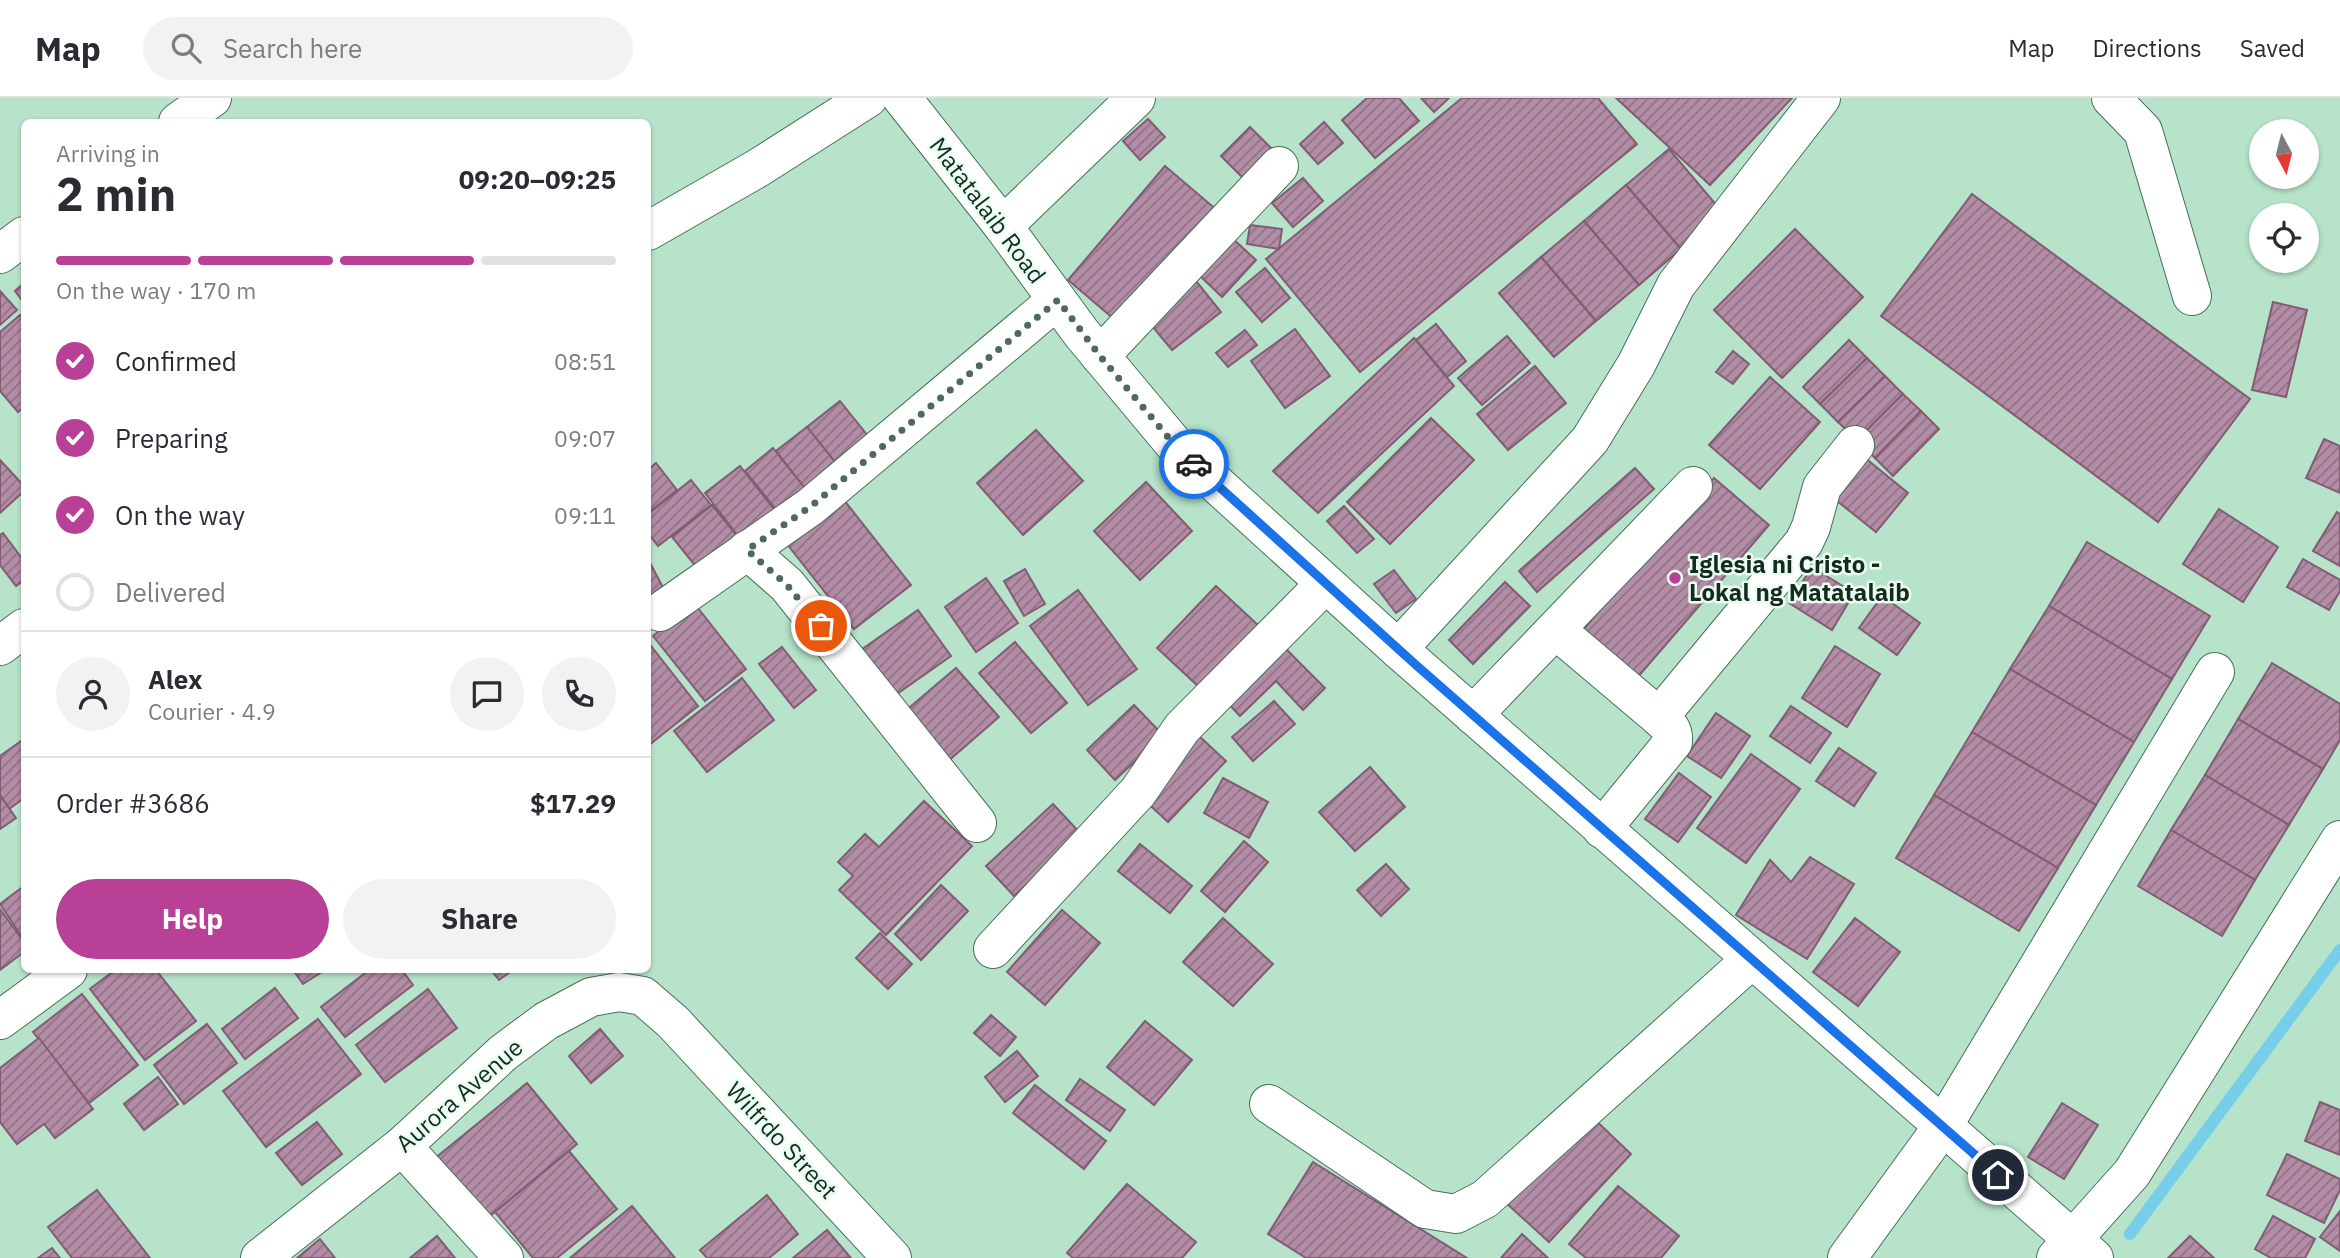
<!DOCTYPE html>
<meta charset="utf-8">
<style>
:root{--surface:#fff;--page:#f2f2f3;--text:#2b2b33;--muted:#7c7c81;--line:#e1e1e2;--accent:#b84197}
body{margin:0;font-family:"IBM Plex Sans",sans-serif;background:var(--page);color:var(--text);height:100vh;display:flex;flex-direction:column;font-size:26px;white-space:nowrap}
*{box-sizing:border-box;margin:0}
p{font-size:23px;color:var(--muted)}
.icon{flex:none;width:38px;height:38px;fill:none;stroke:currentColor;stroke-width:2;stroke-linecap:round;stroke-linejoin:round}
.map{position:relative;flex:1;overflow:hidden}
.details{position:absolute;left:21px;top:21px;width:630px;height:854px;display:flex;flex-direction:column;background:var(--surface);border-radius:10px;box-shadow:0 2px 5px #0004}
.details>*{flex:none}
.needle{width:46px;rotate:173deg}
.controls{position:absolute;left:2249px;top:21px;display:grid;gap:14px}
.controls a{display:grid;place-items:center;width:70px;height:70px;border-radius:50%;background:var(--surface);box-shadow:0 2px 5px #0004;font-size:35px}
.pin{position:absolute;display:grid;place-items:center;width:60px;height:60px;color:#fff;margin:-30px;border:4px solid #fff;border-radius:50%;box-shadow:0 2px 7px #0007}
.courier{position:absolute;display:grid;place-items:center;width:70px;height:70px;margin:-35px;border:5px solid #1a73e8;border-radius:50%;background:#fff;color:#222;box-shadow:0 2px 9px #0007}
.head em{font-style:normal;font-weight:700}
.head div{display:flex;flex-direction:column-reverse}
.head{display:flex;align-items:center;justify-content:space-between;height:119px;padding:0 35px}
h1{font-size:46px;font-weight:700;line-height:52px}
.bar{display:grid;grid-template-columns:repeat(4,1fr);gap:10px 7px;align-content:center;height:84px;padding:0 35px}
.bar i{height:9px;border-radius:5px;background:var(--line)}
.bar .current{background:var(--accent)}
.bar p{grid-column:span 4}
.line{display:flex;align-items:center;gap:18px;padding:0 35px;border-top:2px solid var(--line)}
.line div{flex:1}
.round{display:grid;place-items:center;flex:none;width:74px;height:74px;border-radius:37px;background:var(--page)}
ol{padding:0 35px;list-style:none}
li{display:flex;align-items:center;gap:21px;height:77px}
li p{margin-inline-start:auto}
li .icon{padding:7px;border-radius:50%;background:var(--accent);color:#fff;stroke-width:4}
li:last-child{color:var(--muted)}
li i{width:38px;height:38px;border:4px solid var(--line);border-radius:50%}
.action{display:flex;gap:14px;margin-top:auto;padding:14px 35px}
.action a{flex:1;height:80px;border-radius:42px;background:var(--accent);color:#fff;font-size:28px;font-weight:700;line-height:80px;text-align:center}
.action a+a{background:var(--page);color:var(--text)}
header{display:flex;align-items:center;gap:42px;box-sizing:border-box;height:98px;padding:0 35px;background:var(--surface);border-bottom:2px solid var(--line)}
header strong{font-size:33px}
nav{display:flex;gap:38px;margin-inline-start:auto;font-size:24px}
.search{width:490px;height:63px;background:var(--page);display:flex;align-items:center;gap:18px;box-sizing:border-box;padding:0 24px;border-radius:38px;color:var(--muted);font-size:26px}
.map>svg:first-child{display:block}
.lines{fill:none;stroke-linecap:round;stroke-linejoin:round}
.stream{stroke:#76cee9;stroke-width:12}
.building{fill:url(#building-hatch);stroke:#815d74;stroke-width:2}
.minor-casing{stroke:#46705a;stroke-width:40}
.major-casing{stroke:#46705a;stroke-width:40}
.minor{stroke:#fff;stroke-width:38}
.major{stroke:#fff;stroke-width:38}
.done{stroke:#4f6a5c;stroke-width:7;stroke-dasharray:0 12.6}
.route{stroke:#1a73e8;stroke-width:9}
.poi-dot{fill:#b84197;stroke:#e7fef1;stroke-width:2.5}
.labels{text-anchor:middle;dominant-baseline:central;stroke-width:5;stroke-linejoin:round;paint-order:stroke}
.street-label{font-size:24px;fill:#182920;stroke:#e7fef1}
.poi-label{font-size:24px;font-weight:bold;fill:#182920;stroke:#e7fef1;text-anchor:start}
</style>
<header>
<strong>Map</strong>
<div class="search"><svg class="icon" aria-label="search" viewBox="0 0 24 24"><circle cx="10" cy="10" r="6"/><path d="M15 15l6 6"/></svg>Search here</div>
<nav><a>Map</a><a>Directions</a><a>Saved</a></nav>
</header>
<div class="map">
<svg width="2340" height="1160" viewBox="0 0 2340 1160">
<defs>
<pattern id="building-hatch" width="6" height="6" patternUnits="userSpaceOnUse" patternTransform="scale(1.75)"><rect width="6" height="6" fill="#b38ca5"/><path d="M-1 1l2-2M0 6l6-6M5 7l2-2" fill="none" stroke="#917286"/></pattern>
</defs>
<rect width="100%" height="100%" fill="#b6e3ca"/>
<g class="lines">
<!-- stream -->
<polyline class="stream" points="2130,1136 2340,852"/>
</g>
<!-- building -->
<g class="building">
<polygon points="1367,0 1399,0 1419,23 1375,60 1342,22"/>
<polygon points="1421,0 1449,0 1434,14"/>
<polygon points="1462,0 1598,0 1637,46 1360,274 1266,161"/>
<polygon points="1616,0 1792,0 1710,87"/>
<polygon points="1148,21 1165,39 1140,62 1123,43"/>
<polygon points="1324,24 1343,45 1318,66 1300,46"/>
<polygon points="1250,29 1279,58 1250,87 1221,58"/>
<polygon points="1669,51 1724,116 1681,151 1626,87"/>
<polygon points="1165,68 1218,113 1121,227 1068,182"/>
<polygon points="1303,80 1323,103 1293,129 1272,105"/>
<polygon points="1626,87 1681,151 1639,187 1584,123"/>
<polygon points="1972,96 2250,301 2158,424 1881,218"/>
<polygon points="1584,123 1639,187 1596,223 1541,159"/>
<polygon points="1250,127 1282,131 1279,151 1247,146"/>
<polygon points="1795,131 1863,199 1782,280 1714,212"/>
<polygon points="1232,140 1256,162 1222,199 1198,176"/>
<polygon points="1541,159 1596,223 1554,259 1499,195"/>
<polygon points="1265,170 1290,200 1262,224 1236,194"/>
<polygon points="1196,183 1221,214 1172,252 1147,222"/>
<polygon points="24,185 24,205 15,193"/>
<polygon points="0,193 17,212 0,227"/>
<polygon points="2273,204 2307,212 2286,299 2252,292"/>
<polygon points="20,217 24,222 24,309 18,314 0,293 0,234"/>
<polygon points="1436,226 1466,263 1447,279 1416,242"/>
<polygon points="1295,231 1330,278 1285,310 1251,263"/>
<polygon points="1245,232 1257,247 1228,269 1216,255"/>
<polygon points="1507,238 1530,265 1482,307 1458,280"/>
<polygon points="1414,240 1454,288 1318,415 1273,373"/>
<polygon points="1849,242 1867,260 1820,306 1803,289"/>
<polygon points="1733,253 1749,266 1733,286 1716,274"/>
<polygon points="1867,260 1885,278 1838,324 1820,306"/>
<polygon points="1535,268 1566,305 1508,352 1477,316"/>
<polygon points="1885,278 1903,296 1857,342 1838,324"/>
<polygon points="1770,279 1820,324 1760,391 1709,347"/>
<polygon points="1903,296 1921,313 1875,360 1857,342"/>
<polygon points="840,303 872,343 839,369 807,329"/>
<polygon points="1921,313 1939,331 1893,378 1875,360"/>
<polygon points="1431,320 1474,362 1390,446 1347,404"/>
<polygon points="807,329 839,369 807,393 776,353"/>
<polygon points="1036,332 1083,383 1023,437 977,385"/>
<polygon points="2324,341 2340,348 2340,395 2306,380"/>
<polygon points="773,350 807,393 779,415 745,373"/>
<polygon points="1864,359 1908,395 1876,434 1832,399"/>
<polygon points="0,362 24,388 24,393 0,415"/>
<polygon points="656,365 677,392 648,415 648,372"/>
<polygon points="740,368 777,415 741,442 705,395"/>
<polygon points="1635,370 1654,391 1537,494 1519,473"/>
<polygon points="1714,380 1769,427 1636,581 1581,534"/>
<polygon points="691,382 711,407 658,448 648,435 648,416"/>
<polygon points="1146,384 1192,433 1140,482 1094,433"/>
<polygon points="840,397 911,487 854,531 783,441"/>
<polygon points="712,407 742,444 702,476 672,439"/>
<polygon points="1344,408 1374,441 1357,455 1327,423"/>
<polygon points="2219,411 2278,449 2243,504 2183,466"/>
<polygon points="2337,414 2340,416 2340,468 2313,453"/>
<polygon points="3,435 24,463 24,482 16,488 0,467 0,437"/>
<polygon points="2087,444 2210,518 2172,581 2049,508"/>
<polygon points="648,461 668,499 648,509"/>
<polygon points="2303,461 2340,482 2340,493 2329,512 2287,489"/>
<polygon points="1812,469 1854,495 1832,532 1789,505"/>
<polygon points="1025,471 1045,506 1024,518 1004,483"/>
<polygon points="1394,472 1416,501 1396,515 1374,486"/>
<polygon points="986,480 1018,525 976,554 945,509"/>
<polygon points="1505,484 1530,508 1473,566 1449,542"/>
<polygon points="1216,488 1258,527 1199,589 1157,550"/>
<polygon points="1078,492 1137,571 1088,607 1030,528"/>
<polygon points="1882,498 1920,525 1897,557 1859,530"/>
<polygon points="694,505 746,571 705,603 653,538"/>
<polygon points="2049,508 2172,581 2134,644 2010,571"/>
<polygon points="918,512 951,558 891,600 858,554"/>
<polygon points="648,544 698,608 648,648"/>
<polygon points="1015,544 1067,605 1031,635 979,575"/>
<polygon points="1281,546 1325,590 1303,612 1276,583 1240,618 1224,601"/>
<polygon points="1835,548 1880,576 1847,629 1802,600"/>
<polygon points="782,549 816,592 794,610 759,566"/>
<polygon points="2272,565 2340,606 2340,642 2323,671 2238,621"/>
<polygon points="956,570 999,619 947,664 904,614"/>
<polygon points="2010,571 2134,644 2096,707 1972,634"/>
<polygon points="742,580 774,622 707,674 674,633"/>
<polygon points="1274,603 1295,626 1253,663 1232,639"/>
<polygon points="1134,607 1163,637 1115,682 1087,652"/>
<polygon points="1791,608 1831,635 1810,665 1770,638"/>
<polygon points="1716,615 1750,638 1721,680 1687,658"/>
<polygon points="2238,621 2323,671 2289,727 2205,677"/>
<polygon points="1972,634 2096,707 2058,770 1934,697"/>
<polygon points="1198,637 1226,663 1168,724 1140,698"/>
<polygon points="24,641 24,700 9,711 0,697 0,658"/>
<polygon points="1839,650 1876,675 1854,708 1816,683"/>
<polygon points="1751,656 1800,691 1746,765 1697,730"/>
<polygon points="1370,669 1405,709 1355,753 1319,714"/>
<polygon points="1679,675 1711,699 1678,744 1645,721"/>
<polygon points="2205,677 2289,727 2255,782 2171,732"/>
<polygon points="1223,680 1268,704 1249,740 1204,715"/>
<polygon points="0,697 16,720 0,731"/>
<polygon points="1934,697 2058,770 2019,833 1896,760"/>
<polygon points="924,703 972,748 886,837 839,792 853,778 838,764 865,736 879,749"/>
<polygon points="1053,706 1081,736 1014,798 986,768"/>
<polygon points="2171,732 2255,782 2222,838 2138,788"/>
<polygon points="1244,743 1268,764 1225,814 1201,793"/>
<polygon points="1140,746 1192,788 1170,815 1118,773"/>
<polygon points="1810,759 1854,786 1807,861 1736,817 1770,762 1791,784"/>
<polygon points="1386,766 1409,791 1381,818 1357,792"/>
<polygon points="941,787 968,813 921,862 895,836"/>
<polygon points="24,788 24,842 0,806"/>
<polygon points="0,811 24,844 24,854 0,872"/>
<polygon points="1062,812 1100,845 1045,907 1007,874"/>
<polygon points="1223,820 1273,866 1233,908 1183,864"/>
<polygon points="1855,820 1900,854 1858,908 1813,874"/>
<polygon points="880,835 912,866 888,891 856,860"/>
<polygon points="115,872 156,872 196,923 145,962 90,891"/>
<polygon points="293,872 325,872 303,886"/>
<polygon points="369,872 402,872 413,887 345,939 321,909"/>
<polygon points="491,872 513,872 499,882"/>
<polygon points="275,890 298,920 245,961 222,931"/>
<polygon points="428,891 457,930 385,984 356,947"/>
<polygon points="82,896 138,967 89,1005 33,934"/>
<polygon points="991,917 1016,939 1000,958 974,935"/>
<polygon points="318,921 361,976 266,1049 223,993"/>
<polygon points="1145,923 1192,962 1154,1007 1107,969"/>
<polygon points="207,926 237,965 184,1006 154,967"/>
<polygon points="600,931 623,958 591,985 569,958"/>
<polygon points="39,940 93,1011 55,1040 44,1026 17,1046 0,1024 0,970"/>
<polygon points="1017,953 1038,978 1005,1004 985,979"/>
<polygon points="158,979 178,1006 144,1032 124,1006"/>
<polygon points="1080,981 1125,1012 1110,1033 1066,1002"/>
<polygon points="527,985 577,1046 484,1123 433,1062"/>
<polygon points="1035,987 1106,1043 1084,1071 1013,1015"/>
<polygon points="2320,1004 2340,1012 2340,1057 2305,1043"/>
<polygon points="2062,1005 2098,1027 2064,1081 2028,1059"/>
<polygon points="1588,1015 1631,1056 1549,1144 1505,1104"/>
<polygon points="317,1024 342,1056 302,1087 276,1055"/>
<polygon points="569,1053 617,1111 557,1160 533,1160 495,1114"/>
<polygon points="2287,1056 2340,1081 2340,1092 2324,1125 2267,1097"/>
<polygon points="1313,1064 1467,1160 1306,1160 1268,1136"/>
<polygon points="1127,1086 1196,1144 1182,1160 1073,1160 1067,1155"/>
<polygon points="1618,1088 1679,1138 1661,1160 1586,1160 1569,1146"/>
<polygon points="97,1092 150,1160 72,1160 48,1129"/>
<polygon points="767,1097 798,1136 769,1160 707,1160 700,1152"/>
<polygon points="632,1108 675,1160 570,1160"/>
<polygon points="2340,1113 2340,1153 2320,1139"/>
<polygon points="2273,1118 2315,1141 2305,1160 2271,1160 2255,1151"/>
<polygon points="827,1132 851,1160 793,1160"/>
<polygon points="1522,1136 1548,1160 1501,1160"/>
<polygon points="437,1138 455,1160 410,1160"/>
<polygon points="2190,1138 2214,1160 2168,1160"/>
<polygon points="320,1141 335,1160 297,1160"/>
<polygon points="52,1150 60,1160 38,1160"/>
</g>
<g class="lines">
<defs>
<g id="minor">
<polyline points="2111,0 2143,33 2192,198"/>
<polyline points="178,24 212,0"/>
<polyline points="1003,128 1136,0"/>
<polyline points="648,133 758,70 868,0"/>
<polyline points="0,156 24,138"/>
<polyline points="1100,258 1279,68"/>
<polyline points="747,452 787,487 977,725"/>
<polyline points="660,514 810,409 1057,202"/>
<path d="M1556 532 1659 619C1668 627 1674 631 1673 644L1602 731"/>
<polyline points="0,548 24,530"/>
<polyline points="1398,551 1590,342 1636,267 1676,187 1821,0"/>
<polyline points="1473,617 1693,388"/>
<polyline points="1659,619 1804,444 1811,429 1822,389 1855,347"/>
<polyline points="993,851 1138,694 1182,630 1325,486"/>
<polyline points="0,922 68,872"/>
<polyline points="1269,1006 1425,1111 1456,1116 1485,1101 1752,861"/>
<polyline points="402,1048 504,1160"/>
<polyline points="260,1160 402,1048 503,955 546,923 591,899 619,894 643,898 673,924 892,1160"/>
<polyline points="1847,1160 1943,1028 2215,574"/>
<polyline points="2056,1160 2132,1075 2340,742"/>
</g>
<polyline id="major" points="902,0 1003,128 1082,236 1179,352 1398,551 2094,1160"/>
</defs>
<!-- minor casing -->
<use href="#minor" class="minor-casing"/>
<!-- major casing -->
<use href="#major" class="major-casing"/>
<!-- minor -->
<use href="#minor" class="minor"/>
<!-- major -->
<use href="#major" class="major"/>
</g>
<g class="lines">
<!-- done -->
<polyline class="done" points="821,528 787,487 747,452 810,409 1058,202 1100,258 1179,352 1194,366"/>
<!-- route -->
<polyline class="route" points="1194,366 1416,567 1998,1077"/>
</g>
<!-- markers -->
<circle class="poi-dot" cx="1675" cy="480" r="7"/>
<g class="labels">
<!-- street labels -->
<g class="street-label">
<text transform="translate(988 112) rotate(53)">Matatalaib Road</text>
<text transform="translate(459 997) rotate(-41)">Aurora Avenue</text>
<text transform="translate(782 1042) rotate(47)">Wilfrdo Street</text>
</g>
<!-- poi labels -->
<g class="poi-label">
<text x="1689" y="466">Iglesia ni Cristo -<tspan x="1689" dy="28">Lokal ng Matatalaib</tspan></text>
</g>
</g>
</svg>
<div class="controls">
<a><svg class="needle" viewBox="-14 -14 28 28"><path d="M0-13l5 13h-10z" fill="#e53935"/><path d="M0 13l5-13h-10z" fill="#7c7c81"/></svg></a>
<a><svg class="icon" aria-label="locate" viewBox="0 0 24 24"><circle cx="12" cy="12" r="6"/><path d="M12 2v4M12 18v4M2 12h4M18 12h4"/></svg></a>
</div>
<div class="pin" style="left:821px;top:528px;background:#ea580c"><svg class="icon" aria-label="bag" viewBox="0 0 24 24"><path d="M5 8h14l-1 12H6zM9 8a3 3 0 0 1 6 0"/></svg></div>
<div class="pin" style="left:1998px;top:1077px;background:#1f2937"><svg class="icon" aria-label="home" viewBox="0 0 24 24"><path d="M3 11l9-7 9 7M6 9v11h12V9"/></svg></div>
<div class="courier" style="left:1194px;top:366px"><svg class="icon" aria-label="car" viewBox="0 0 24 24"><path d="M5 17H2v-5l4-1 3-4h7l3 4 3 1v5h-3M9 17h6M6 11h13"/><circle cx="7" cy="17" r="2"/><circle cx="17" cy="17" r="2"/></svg></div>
<section class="details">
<div class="head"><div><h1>2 min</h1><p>Arriving in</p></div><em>09:20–09:25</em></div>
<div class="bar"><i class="current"></i><i class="current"></i><i class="current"></i><i></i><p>On the way · 170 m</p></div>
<ol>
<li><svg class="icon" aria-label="check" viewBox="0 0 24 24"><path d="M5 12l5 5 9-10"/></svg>Confirmed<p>08:51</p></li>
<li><svg class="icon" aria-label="check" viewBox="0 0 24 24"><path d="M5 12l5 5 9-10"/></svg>Preparing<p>09:07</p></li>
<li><svg class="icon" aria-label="check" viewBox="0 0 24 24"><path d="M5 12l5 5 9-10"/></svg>On the way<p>09:11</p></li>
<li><i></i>Delivered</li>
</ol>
<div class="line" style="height:126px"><a class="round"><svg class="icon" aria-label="person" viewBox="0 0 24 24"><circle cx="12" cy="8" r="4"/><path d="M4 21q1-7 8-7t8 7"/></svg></a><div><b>Alex</b><p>Courier · 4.9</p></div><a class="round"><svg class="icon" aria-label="chat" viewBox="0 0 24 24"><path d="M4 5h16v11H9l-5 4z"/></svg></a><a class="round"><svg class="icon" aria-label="phone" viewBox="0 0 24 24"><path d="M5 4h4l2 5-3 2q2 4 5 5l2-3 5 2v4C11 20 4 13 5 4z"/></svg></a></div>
<div class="line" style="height:91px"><div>Order #3686</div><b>$17.29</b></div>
<div class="action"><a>Help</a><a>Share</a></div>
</section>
</div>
